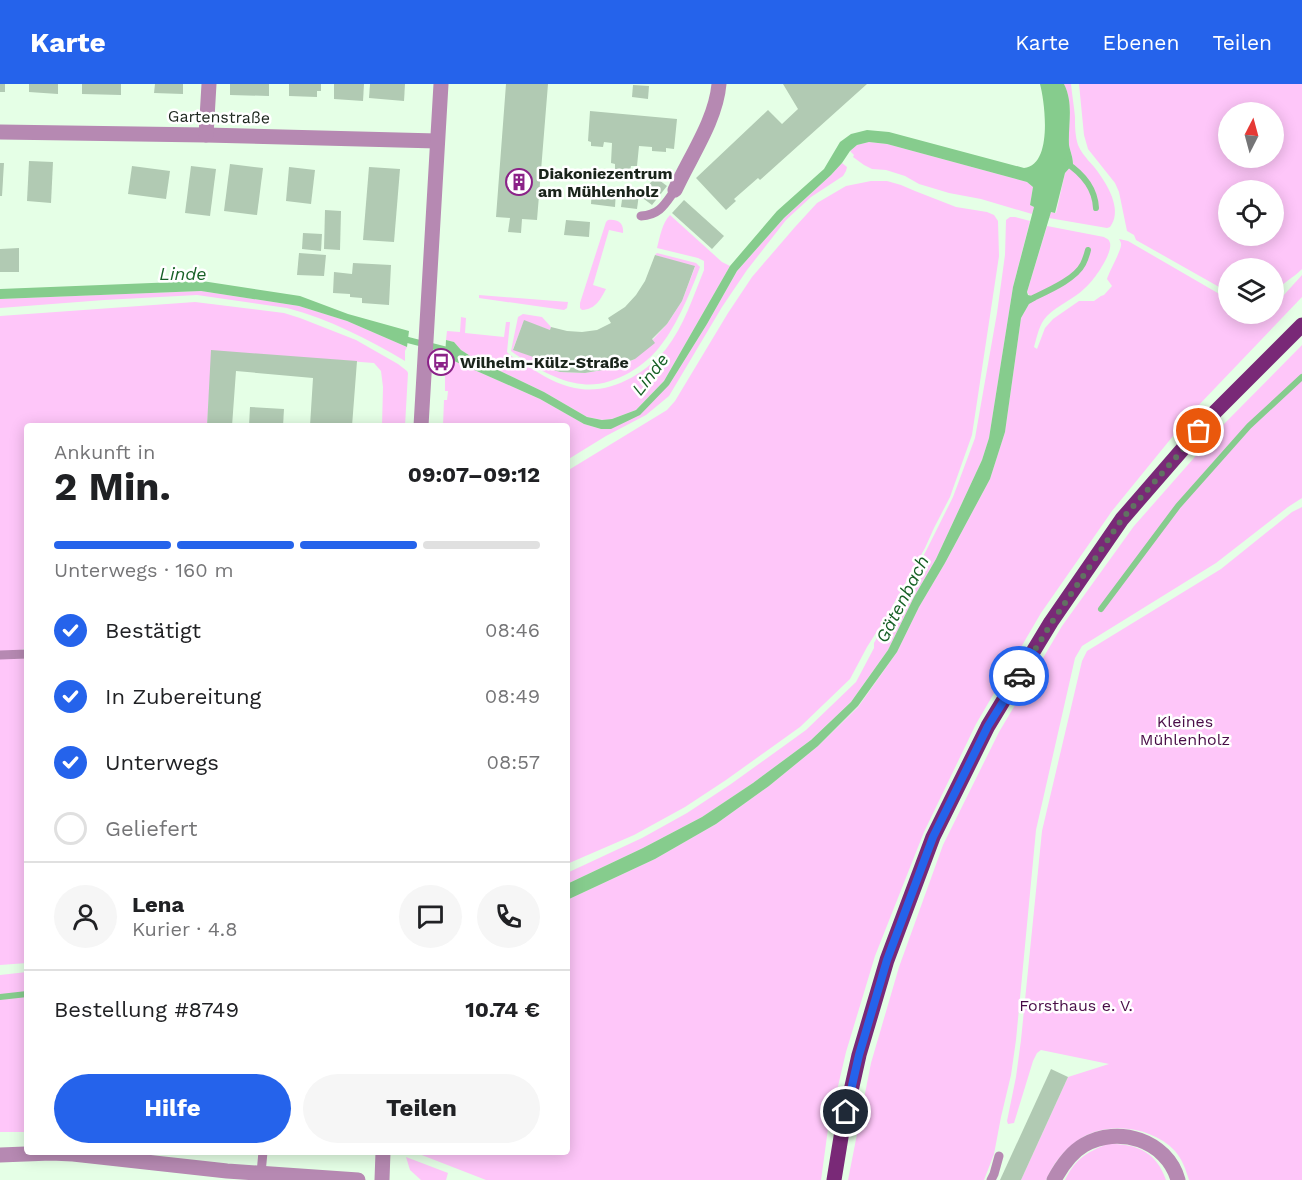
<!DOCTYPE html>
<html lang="de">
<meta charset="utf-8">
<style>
:root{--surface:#fff;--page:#f6f6f6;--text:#202124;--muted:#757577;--line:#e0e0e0;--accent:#2563eb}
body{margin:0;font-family:"Work Sans",sans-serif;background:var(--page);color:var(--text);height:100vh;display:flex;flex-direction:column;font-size:22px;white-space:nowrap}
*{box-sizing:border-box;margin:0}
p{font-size:20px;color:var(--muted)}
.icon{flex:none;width:33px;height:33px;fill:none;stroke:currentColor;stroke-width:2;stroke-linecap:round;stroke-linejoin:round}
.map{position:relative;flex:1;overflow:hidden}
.drawer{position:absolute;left:24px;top:339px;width:546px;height:732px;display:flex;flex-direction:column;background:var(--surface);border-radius:6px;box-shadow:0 3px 15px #0003}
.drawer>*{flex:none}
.needle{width:39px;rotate:6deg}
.tools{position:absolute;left:1218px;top:18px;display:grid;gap:12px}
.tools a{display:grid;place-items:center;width:66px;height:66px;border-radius:50%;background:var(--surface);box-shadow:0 3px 15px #0003;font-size:30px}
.pin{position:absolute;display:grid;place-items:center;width:51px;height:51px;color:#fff;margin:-26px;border:3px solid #fff;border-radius:50%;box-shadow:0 2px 6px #0007}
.courier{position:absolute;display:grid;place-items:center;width:60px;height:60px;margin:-30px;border:4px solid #2563eb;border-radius:50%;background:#fff;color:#222;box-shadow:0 2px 8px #0007}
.head em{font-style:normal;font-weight:700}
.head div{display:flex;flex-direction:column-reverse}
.head{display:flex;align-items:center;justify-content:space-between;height:102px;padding:0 30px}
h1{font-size:39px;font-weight:700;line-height:45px}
.bar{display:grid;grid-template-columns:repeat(4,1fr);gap:9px 6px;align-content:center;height:72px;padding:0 30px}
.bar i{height:8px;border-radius:4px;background:var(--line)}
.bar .active{background:var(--accent)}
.bar p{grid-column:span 4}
.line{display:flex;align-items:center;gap:15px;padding:0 30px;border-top:2px solid var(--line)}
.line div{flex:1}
.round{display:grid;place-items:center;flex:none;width:63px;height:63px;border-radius:32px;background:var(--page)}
ol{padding:0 30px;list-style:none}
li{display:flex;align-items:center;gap:18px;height:66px}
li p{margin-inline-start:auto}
li .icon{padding:6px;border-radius:50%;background:var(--accent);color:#fff;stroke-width:4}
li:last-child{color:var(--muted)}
li i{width:33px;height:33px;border:3px solid var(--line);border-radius:50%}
.button{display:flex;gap:12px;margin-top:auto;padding:12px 30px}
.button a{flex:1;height:69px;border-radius:36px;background:var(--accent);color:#fff;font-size:24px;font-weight:700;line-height:69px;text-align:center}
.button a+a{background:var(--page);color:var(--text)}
header{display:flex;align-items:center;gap:36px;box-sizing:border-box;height:84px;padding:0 30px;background:var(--accent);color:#fff}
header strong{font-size:28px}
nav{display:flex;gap:33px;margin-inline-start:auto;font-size:21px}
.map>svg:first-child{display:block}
.green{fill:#fec6f9;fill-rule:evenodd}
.water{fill:#86cc8d}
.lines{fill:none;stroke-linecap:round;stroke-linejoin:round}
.stream{stroke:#86cc8d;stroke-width:6}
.building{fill:#b1cab3}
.service{stroke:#b689b2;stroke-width:9}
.minor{stroke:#b689b2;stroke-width:15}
.primary{stroke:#792977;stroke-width:15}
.done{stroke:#617162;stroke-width:6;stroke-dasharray:0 10.8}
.route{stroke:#2563eb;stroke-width:8}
.labels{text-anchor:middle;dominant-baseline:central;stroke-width:5;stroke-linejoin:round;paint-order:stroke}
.street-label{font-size:16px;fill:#1a241b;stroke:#fff}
.poi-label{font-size:16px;font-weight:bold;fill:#1a241b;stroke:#fff;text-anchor:start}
.park-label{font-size:16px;fill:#490d47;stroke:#fff}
.water-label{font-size:18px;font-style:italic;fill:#176026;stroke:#fff}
</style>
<header>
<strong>Karte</strong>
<nav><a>Karte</a><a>Ebenen</a><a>Teilen</a></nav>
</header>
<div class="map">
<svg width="1302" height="1096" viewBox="0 0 1302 1096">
<rect width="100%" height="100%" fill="#e5ffe6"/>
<!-- green -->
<g class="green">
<path d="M1064 0H1071C1072 11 1074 22 1075 33 1075 42 1075 51 1078 61 1083 73 1093 80 1100 91 1110 105 1122 128 1110 143L1107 144 1049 134 1051 128 1056 129 1065 89 1073 80C1073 73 1070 67 1069 61 1068 40 1074 20 1064 0Z"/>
<path d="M1079 0H1302V185C1293 194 1283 199 1274 208V184H1228V208L1136 156 1134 151 1127 147 1119 108 1115 99 1088 65 1084 51ZM1274 28V74H1228V28ZM1274 106V152H1228V106Z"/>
<polygon points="869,58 887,60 1027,98 1033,103 1030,121 1034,123 1032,130 981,115 949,109 919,100 905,92 886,86 872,85 864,81 853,73 854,71 850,67 857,61"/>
<polygon points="842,79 847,83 846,87 843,92 811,113 786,136 747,186 722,223 669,312 646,331 606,352 567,376 567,342 443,342 444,316 447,316 448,307 445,307 445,273 540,315 584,340 601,345 611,345 669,301 707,240 737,187 784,134 831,91"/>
<polygon points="871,97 887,97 901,101 915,107 956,123 987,128 994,131 998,137 999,172 972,351 950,413 934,444 925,464 888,530 867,563 850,595 800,643 726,696 685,723 634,751 567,780 567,387 667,326 675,317 728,229 752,193 795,143 817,119 846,102"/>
<path d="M670 131 722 178 730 182 664 297 636 326 612 335 603 336 587 333 544 308 475 275 461 266 454 258 446 256 447 247 460 248 461 233 466 234 465 249 504 253 506 238H510L507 268C515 276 525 281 534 286 548 295 564 303 581 305 613 309 646 289 666 265 684 242 693 213 704 186V177L698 174 657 164C660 153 662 139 670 131Z"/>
<polygon points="1010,133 1015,133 1030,137 1013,203 989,354 982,376 936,475 914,513 888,566 851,618 811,656 753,699 702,733 643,764 567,800 567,789 642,754 687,729 731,700 806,646 856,598 874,564 874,559 890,532 926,467 953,413 975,354 997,229 1005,171 1006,136"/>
<path d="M608 136C618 135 624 139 623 149L609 146 593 201 606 205C600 216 596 225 582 226L580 224V219L606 138Z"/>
<path d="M1047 142 1104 153C1107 155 1109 155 1110 159 1113 169 1093 198 1085 204 1074 215 1058 221 1047 232 1039 240 1037 253 1034 263L1037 265 1045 244 1053 235 1079 217H1094L1101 212 1104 211 1112 202 1107 195C1109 188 1122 165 1121 160 1121 158 1120 157 1119 155L1128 157 1228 215V230H1252V231L1260 236 1266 230H1274V222L1302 191V213L1195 325 1112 427 1041 529 976 640 924 748 875 872 846 968 828 1045 821 1096H486L414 1068H567V816L655 775 716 740 769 702 818 662 858 623 897 568 919 523 945 479 990 395 1005 348 1021 234 1029 220 1030 212 1027 208Z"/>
<path d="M657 169 696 179 700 183C691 207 677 241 661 261 644 284 610 304 582 300 558 298 530 281 511 267L518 233 523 230 542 233 551 243 550 246 524 237 513 265 542 276 541 282 560 288 585 289 608 285 635 275 667 240 682 217 695 183 655 171Z"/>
<path d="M201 207 299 222 347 237 407 263 405 267V277C368 255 329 235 287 224L197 211 104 216 0 224V215Z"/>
<polygon points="479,211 568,218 567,224 564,226 479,214"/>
<polygon points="195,218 284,229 300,234 356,256 398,280 407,287 408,289 405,342 382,342 383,303 381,287 374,279 212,267 207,342 27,342 27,564 15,568 0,568 0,232"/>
<polygon points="1302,261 1302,414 1288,423 1216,479 1082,562 1075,574 1036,746 1016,956 1011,991 1001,1033 994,1070 984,1096 848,1096 871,979 899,883 943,761 999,648 1062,542 1134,442 1223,341"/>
<path d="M1302 423V1096H1189C1186 1086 1182 1075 1175 1067 1152 1042 1105 1036 1077 1057 1061 1069 1054 1079 1046 1096H1021L1068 993 1109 980 1041 966 1037 969 1033 977 1014 1039 1008 1040 1007 1037 1016 993 1021 956 1042 747 1082 577 1087 567 1221 485 1292 428Z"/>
<polygon points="27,574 27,879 0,881 0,575"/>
<polygon points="27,888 27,1048 0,1048 0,891"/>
<path d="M1107 1060C1135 1059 1156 1067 1166 1096H1065C1075 1075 1086 1069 1107 1060Z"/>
<polygon points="406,1073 448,1089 446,1096 421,1096 410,1086"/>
</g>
<!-- water -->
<g class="water">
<path d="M1040 0H1064C1074 20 1068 40 1069 61 1070 67 1073 73 1073 80L1065 89 1055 129 1051 128 1027 208 1028 211 1036 213V216L1029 220 1021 234 1005 348 990 395 945 479 919 523 897 568 858 622 818 662 769 702 716 740 655 775 567 816V800L643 764 702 733 753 699 811 656 851 618 888 566 914 513 936 475 982 376 989 354 1013 203 1034 123 1030 121 1033 103 1027 98 887 60 869 58 857 61 850 67 842 79 831 91 784 134 737 187 707 240 669 301 640 331 611 345H601L584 340 540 315 445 273 446 256 454 258 461 266 475 275 544 308 587 333 602 336 612 335 636 326 664 297 730 182 777 127 824 85 840 58 851 50 867 46 889 48 1024 84C1053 81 1045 19 1040 0Z"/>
<polygon points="202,197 300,212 348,230 409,247 407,263 347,237 299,222 201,207 0,215 0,205"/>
</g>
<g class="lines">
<!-- stream -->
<g class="stream">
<path d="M1065 78C1082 89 1095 103 1096 124"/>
<path d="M1029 216C1045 208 1075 196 1083 180 1085 176 1087 170 1088 166"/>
<polyline points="400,254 451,267"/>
<polyline points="1101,525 1178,422 1249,342 1302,293"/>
<polyline points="0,913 27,910"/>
</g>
</g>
<!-- building -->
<g class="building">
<rect x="0" y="0" width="5" height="8"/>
<polygon points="29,0 58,0 58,10 29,8"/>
<polygon points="82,0 121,0 121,11 82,10"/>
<polygon points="155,0 183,0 183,10 154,9"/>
<polygon points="230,0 269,0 269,12 230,11"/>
<polygon points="289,0 321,0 321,7 317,7 317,13 289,12"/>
<polygon points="334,0 364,0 363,17 334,15"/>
<polygon points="370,0 405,0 404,17 369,14"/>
<polygon points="506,0 548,0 537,136 522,135 521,149 508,148 510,134 496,133"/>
<polygon points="783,0 867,0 760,96 758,94 734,115 736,117 726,126 696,94 768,26 782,40 798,25"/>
<polygon points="633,1 649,2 648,15 632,13"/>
<polygon points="590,27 677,35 674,65 666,64 666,68 652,67 652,63 639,62 637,82 631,82 630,87 615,85 615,80 611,79 612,59 604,58 603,63 591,62 591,58 588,57"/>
<polygon points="29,77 53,78 51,119 27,117"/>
<polygon points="0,79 4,79 2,112 0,112"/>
<polygon points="230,80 263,84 257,131 224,127"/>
<polygon points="132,82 170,87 166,115 128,110"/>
<polygon points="191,82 216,85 210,132 185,129"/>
<polygon points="289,83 315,86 311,120 286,117"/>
<polygon points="369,83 400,85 394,158 363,156"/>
<polygon points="655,93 667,102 652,121 640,112"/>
<polygon points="592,105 616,107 615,123 591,120"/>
<polygon points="623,108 639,110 637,125 621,123"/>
<polygon points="684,116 724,152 712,165 672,129"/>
<polygon points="325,126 341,127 340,166 324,165"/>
<polygon points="566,136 590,138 589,153 564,151"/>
<polygon points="303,149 322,150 321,167 302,165"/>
<polygon points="19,164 19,188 0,188 0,165"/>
<polygon points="299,169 326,171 324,192 297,191"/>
<polygon points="655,171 695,182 682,217 667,240 652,255 655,259 635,275 608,285 585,289 560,288 540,282 542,276 513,266 524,236 550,246 551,243 567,247 582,248 597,246 611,239 608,234 625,223 636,211 645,197"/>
<polygon points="353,179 391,181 389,221 362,219 362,214 350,213 350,210 333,209 334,188 352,190"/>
<polygon points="211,266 357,277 352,342 310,342 313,294 236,287 232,342 207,342"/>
<polygon points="250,323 284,325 283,342 249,342"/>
<polygon points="1051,985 1068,993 1021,1096 1000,1096"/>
</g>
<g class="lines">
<!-- service -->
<g class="service">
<path d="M641 132C660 131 665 120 675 106"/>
<polyline points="0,571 27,570"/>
<polyline points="261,1089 263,1068"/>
<polyline points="991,1096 994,1090 999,1072"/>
</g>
<!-- minor -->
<g class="minor">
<polyline points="0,48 206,51 437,57"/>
<polyline points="206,51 209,0"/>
<path d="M675 106C690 73 716 36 719 0"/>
<polyline points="421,342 441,0"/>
<polyline points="0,1071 51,1069 73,1070 227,1087 358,1096"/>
<polyline points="382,1096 383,1068"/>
<path d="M1054 1096C1061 1083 1070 1069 1084 1061 1118 1041 1167 1056 1178 1096"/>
</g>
<!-- primary -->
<polyline class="primary" points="834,1096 842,1047 859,971 887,876 933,753 988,642 1051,538 1122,435 1214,329 1302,241"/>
</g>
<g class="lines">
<!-- done -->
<polyline class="done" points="1019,592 1052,538 1122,435 1199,347"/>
<!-- route -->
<polyline class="route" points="846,1028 859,971 887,876 933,753 988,642 1019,592"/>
</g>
<!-- icons -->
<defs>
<symbol id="building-ring" viewBox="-11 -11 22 22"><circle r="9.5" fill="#fff" stroke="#8b2288" stroke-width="1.5"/><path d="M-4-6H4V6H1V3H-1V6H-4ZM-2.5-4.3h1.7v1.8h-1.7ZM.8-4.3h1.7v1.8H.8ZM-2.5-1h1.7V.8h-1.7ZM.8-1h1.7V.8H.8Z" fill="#8b2288"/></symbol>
<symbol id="bus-ring" viewBox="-11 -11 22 22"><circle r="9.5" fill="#fff" stroke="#8b2288" stroke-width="1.5"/><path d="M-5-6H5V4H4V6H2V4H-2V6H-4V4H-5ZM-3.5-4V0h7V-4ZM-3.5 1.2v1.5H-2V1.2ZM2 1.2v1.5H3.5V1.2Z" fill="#8b2288"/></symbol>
</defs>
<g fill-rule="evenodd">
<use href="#building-ring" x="504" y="83" width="30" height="30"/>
<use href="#bus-ring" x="426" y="263" width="30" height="30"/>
</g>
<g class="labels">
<!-- street labels -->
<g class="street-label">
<text transform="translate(219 33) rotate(1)">Gartenstraße</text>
</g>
<!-- poi labels -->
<g class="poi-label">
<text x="538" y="89">Diakoniezentrum<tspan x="538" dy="18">am Mühlenholz</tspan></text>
<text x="460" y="278">Wilhelm-Külz-Straße</text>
</g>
<!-- park labels -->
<g class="park-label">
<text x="1185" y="637">Kleines<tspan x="1185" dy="18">Mühlenholz</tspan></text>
<text x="1076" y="921">Forsthaus e. V.</text>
</g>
<!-- water labels -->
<g class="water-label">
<text x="183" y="189">Linde</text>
<text transform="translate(650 290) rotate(-52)">Linde</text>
<text transform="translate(902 515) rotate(-63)">Gätenbach</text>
</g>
</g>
</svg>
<div class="tools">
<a><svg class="needle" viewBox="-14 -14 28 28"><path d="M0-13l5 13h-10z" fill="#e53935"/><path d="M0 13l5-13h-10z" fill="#757577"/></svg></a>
<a><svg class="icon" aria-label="locate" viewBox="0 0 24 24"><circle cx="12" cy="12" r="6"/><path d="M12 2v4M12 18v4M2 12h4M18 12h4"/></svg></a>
<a><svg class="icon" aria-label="layers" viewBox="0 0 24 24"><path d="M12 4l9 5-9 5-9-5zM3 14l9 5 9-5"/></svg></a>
</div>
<div class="pin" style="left:1199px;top:347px;background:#ea580c"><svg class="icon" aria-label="bag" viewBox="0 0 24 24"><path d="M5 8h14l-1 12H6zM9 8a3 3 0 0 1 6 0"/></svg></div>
<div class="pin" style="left:846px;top:1028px;background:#1f2937"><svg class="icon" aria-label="home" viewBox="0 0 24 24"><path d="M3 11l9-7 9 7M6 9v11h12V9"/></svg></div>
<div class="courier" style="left:1019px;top:592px"><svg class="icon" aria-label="car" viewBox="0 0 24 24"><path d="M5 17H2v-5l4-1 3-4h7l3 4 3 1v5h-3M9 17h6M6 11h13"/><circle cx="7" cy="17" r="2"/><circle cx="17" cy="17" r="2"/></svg></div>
<section class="drawer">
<div class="head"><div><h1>2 Min.</h1><p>Ankunft in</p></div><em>09:07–09:12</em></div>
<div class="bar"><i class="active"></i><i class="active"></i><i class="active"></i><i></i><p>Unterwegs · 160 m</p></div>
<ol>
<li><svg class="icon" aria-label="check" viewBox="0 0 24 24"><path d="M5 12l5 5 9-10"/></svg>Bestätigt<p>08:46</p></li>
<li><svg class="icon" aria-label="check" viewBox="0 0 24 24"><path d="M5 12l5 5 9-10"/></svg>In Zubereitung<p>08:49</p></li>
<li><svg class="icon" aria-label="check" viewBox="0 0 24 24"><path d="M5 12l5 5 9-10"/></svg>Unterwegs<p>08:57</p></li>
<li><i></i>Geliefert</li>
</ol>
<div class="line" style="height:108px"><a class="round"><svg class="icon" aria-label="person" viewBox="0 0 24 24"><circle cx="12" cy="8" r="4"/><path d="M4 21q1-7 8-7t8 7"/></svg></a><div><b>Lena</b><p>Kurier · 4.8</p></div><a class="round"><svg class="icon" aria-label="chat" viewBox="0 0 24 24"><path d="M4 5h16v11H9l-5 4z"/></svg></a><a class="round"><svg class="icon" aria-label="phone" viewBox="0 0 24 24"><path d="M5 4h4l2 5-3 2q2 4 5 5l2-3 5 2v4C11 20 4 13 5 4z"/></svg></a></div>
<div class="line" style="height:78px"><div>Bestellung #8749</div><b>10.74 €</b></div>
<div class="button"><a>Hilfe</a><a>Teilen</a></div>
</section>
</div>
